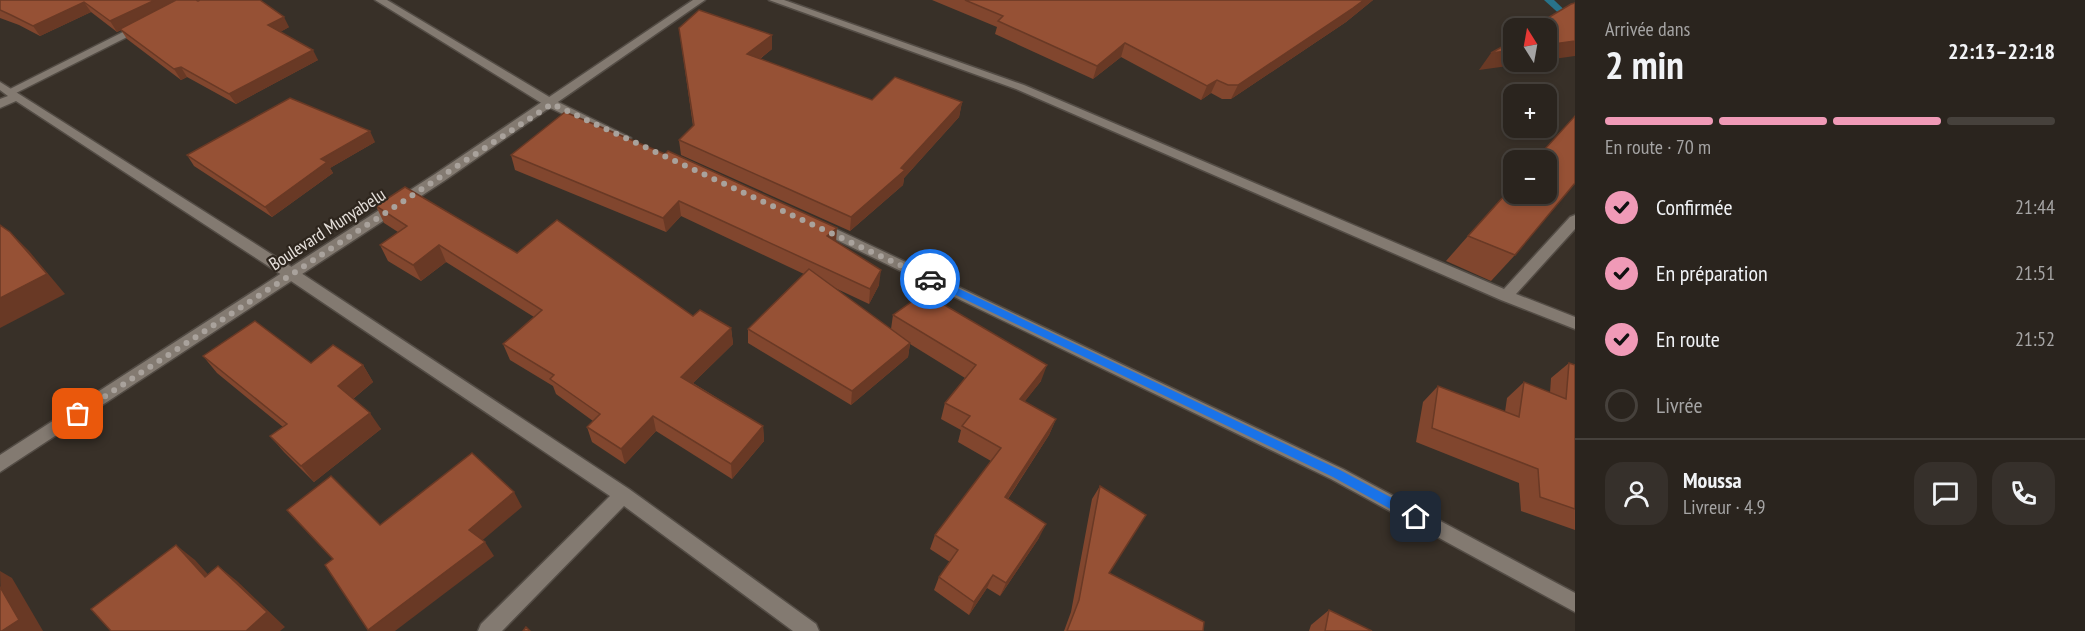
<!DOCTYPE html>
<html lang="fr">
<meta charset="utf-8">
<style>
:root{--surface:#2a241e;--page:#36302b;--text:#f1f3f6;--muted:#a5a4a4;--line:#46413c;--accent:#f09ab7}
body{margin:0;font-family:"PT Sans Narrow",sans-serif;background:var(--page);color:var(--text);height:100vh;display:flex;flex-direction:column;font-size:22px;white-space:nowrap}
*{box-sizing:border-box;margin:0}
p{font-size:20px;color:var(--muted)}
.icon{flex:none;width:33px;height:33px;fill:none;stroke:currentColor;stroke-width:2;stroke-linecap:round;stroke-linejoin:round}
.map{position:relative;flex:1;overflow:hidden}
.sheet{display:flex;flex-direction:column;background:var(--surface);width:510px}
.sheet>*{flex:none}
.needle{width:39px;rotate:349deg}
.buttons{position:absolute;left:1503px;top:18px;display:grid;gap:12px}
.buttons a{display:grid;place-items:center;width:54px;height:54px;border-radius:12px;background:var(--surface);box-shadow:0 3px 9px #0003,0 0 0 2px var(--line);font-size:30px}
.pin{position:absolute;display:grid;place-items:center;width:51px;height:51px;color:#fff;margin:-26px;border-radius:12px;box-shadow:0 3px 9px #0006}
.courier{position:absolute;display:grid;place-items:center;width:60px;height:60px;margin:-30px;border:4px solid #1a73e8;border-radius:50%;background:#fff;color:#222;box-shadow:0 2px 8px #0007}
.headline em{font-style:normal;font-weight:700}
.headline div{display:flex;flex-direction:column-reverse}
.headline{display:flex;align-items:center;justify-content:space-between;height:102px;padding:0 30px}
h1{font-size:39px;font-weight:700;line-height:45px}
.bar{display:grid;grid-template-columns:repeat(4,1fr);gap:9px 6px;align-content:center;height:72px;padding:0 30px}
.bar i{height:8px;border-radius:4px;background:var(--line)}
.bar .selected{background:var(--accent)}
.bar p{grid-column:span 4}
.line{display:flex;align-items:center;gap:15px;padding:0 30px;border-top:2px solid var(--line)}
.line div{flex:1}
.round{display:grid;place-items:center;flex:none;width:63px;height:63px;border-radius:18px;background:var(--page)}
ol{padding:0 30px;list-style:none}
li{display:flex;align-items:center;gap:18px;height:66px}
li p{margin-inline-start:auto}
li .icon{padding:6px;border-radius:50%;background:var(--accent);color:#111;stroke-width:4}
li:last-child{color:var(--muted)}
li i{width:33px;height:33px;border:3px solid var(--line);border-radius:50%}
main{display:flex;flex:1;min-height:0}
.map>svg:first-child{display:block}
.lines{fill:none;stroke-linecap:round;stroke-linejoin:round}
.stream{fill:#28738a;fill-rule:evenodd}
.lane-casing{stroke:#534c45;stroke-width:3}
.street-casing{stroke:#534c45;stroke-width:3}
.secondary-casing{stroke:#534c45;stroke-width:3}
.lane{fill:#837a71;fill-rule:evenodd}
.street{fill:#837a71;fill-rule:evenodd}
.secondary{fill:#837a71;fill-rule:evenodd}
.wall{fill:#81462e}
.shaded-wall{fill:#693925}
.building{fill:#965135;stroke:#693925;stroke-width:1.5}
.route{fill:#1a73e8}
.done{stroke:#a9a29c;stroke-width:6;stroke-dasharray:0 10.8}
.labels{text-anchor:middle;dominant-baseline:central;stroke-width:4.5;stroke-linejoin:round;paint-order:stroke}
.street-label{font-size:18px;fill:#e6e0db;stroke:#2e261e}
</style>
<main>
<div class="map">
<svg width="1575" height="631" viewBox="0 0 1575 631">
<rect width="100%" height="100%" fill="#383028"/>
<g class="lines">
<!-- stream -->
<polygon class="stream" points="1544,0 1554,0 1575,20 1575,28"/>
<defs>
<polygon id="lane" points="141,23 146,26 145,28 14,94 10,96 4,92"/>
<g id="street">
<polygon points="375,0 387,0 556,101 631,138 625,142 621,141 548,107"/>
<polygon points="769,0 784,0 1024,85 1504,289 1570,217 1575,215 1575,229 1516,294 1575,317 1575,329 1501,300 1016,89"/>
<polygon points="0,82 298,271 629,489 816,624 819,631 793,631 624,506 502,631 478,631 481,624 610,496 288,279 16,101 0,108 0,99 8,96 0,90"/>
<polygon points="819,221 1343,469 1575,593 1575,612 1331,479 814,229 812,226"/>
</g>
<polygon id="secondary" points="693,0 705,0 444,181 0,472 0,455 435,174"/>
</defs>
<!-- lane casing -->
<use href="#lane" class="lane-casing"/>
<!-- street casing -->
<use href="#street" class="street-casing"/>
<!-- secondary casing -->
<use href="#secondary" class="secondary-casing"/>
<!-- lane -->
<use href="#lane" class="lane"/>
<!-- street -->
<use href="#street" class="street"/>
<!-- secondary -->
<use href="#secondary" class="secondary"/>
</g>
<!-- wall -->
<g class="wall">
<polygon points="0,0 198,1 289,27 280,32 318,60 236,104 187,77 181,80 127,39 121,30 117,32 91,12 40,36 19,25 0,18"/>
<polygon points="932,0 1373,0 1346,22 1231,99 1222,99 1211,93 1201,100 1121,57 1093,79 995,34 997,27"/>
<polygon points="679,28 772,35 772,49 760,59 872,100 962,102 959,117 904,178 903,185 850,231 681,155 679,140 693,126"/>
<polygon points="375,142 330,168 333,173 272,217 194,166 187,155"/>
<polygon points="511,155 836,242 879,285 869,304 835,288 891,329 893,315 1041,381 1024,402 1056,419 1049,435 1008,499 1039,538 1000,596 987,588 969,615 934,590 939,577 950,562 930,549 935,535 991,461 958,442 961,430 941,419 945,403 965,378 910,344 908,357 851,405 748,343 748,329 804,274 681,216 666,232 515,170"/>
<polygon points="376,206 517,253 693,316 731,328 733,344 693,383 763,426 764,441 732,479 656,431 625,464 592,442 587,427 593,421 556,394 553,386 510,360 503,344 534,317 446,262 421,281 388,261 380,245 398,232 384,223"/>
<polygon points="1468,236 1515,255 1491,281 1446,261"/>
<polygon points="203,356 363,365 373,382 353,399 381,429 314,482 284,452 270,436 283,427 217,373"/>
<polygon points="1569,363 1575,365 1575,530 1521,511 1519,483 1416,442 1423,402 1438,386 1505,412 1507,398 1524,382 1550,393 1551,378"/>
<polygon points="1100,486 1109,573 1203,631 1064,631 1071,612 1092,499"/>
<polygon points="1329,610 1372,631 1309,631 1311,625"/>
</g>
<!-- shaded-wall -->
<g class="shaded-wall">
<polygon points="155,0 183,0 120,29 121,30 117,32 110,21"/>
<polygon points="1364,0 1373,0 1346,22 1231,99 1238,85"/>
<polygon points="84,2 91,12 40,36 33,26"/>
<polygon points="284,17 289,27 273,36 268,25"/>
<polygon points="772,35 772,49 748,68 747,54"/>
<polygon points="1575,41 1575,56 1546,60 1546,45"/>
<polygon points="1125,43 1121,57 1093,79 1097,66"/>
<polygon points="313,50 318,60 236,104 229,94"/>
<polygon points="1514,50 1514,62 1536,62 1479,70 1491,53"/>
<polygon points="181,67 187,77 181,80 174,69"/>
<polygon points="1217,80 1211,93 1201,100 1207,86"/>
<polygon points="962,102 959,117 904,178 903,185 850,231 851,217 901,168"/>
<polygon points="370,131 375,142 330,168 333,173 272,217 265,207 321,159"/>
<polygon points="679,201 681,216 666,232 663,218"/>
<polygon points="837,228 836,243 827,236"/>
<polygon points="10,232 29,251 65,294 0,328 0,298"/>
<polygon points="439,245 446,262 421,281 413,265"/>
<polygon points="881,270 879,285 869,304 870,289"/>
<polygon points="731,328 733,344 684,392 681,377"/>
<polygon points="910,343 908,357 851,405 852,391"/>
<polygon points="363,365 373,382 349,402 338,386"/>
<polygon points="1047,365 1041,381 1014,415 1020,399"/>
<polygon points="370,413 381,429 314,482 301,466"/>
<polygon points="653,416 656,431 625,464 621,449"/>
<polygon points="1056,419 1049,435 999,512 1005,497"/>
<polygon points="763,426 764,441 732,479 731,464"/>
<polygon points="514,492 522,507 478,544 469,530"/>
<polygon points="1046,524 1039,538 1000,596 1006,583"/>
<polygon points="485,542 494,556 395,631 370,631 368,630"/>
<polygon points="176,545 195,560 224,592 205,577"/>
<polygon points="218,566 237,581 285,627 280,631 246,631"/>
<polygon points="0,571 12,578 43,631 2,631"/>
<polygon points="993,575 987,588 969,615 974,602"/>
</g>
<!-- building -->
<g class="building">
<polygon points="0,0 155,0 110,21 84,2 33,26 11,15 0,10"/>
<polygon points="176,0 196,0 198,1 200,0 260,0 284,17 268,25 313,50 229,94 181,67 174,69 120,29"/>
<polygon points="965,0 1364,0 1353,8 1238,85 1228,85 1217,80 1207,86 1125,43 1097,66 998,21 1003,16"/>
<polygon points="1575,3 1575,41 1546,45 1546,28 1531,28 1571,4"/>
<polygon points="699,10 772,35 747,54 872,100 895,77 962,102 901,168 905,170 851,217 679,140 694,125 679,28"/>
<polygon points="1514,40 1514,50 1491,53"/>
<polygon points="290,98 370,131 321,159 327,162 265,207 187,155"/>
<polygon points="565,112 665,154 668,151 837,228 827,236 881,270 870,289 679,201 663,218 511,155"/>
<polygon points="1575,116 1575,183 1515,255 1468,236 1514,185 1514,194 1546,194 1546,160 1535,160"/>
<polygon points="405,187 517,253 557,220 693,316 700,310 731,328 681,377 763,426 731,464 653,416 621,449 587,427 600,414 550,379 554,375 503,344 542,310 439,245 413,265 380,245 407,226 376,206"/>
<polygon points="0,225 10,232 47,274 0,298"/>
<polygon points="809,269 910,343 852,391 748,329"/>
<polygon points="924,293 1047,365 1020,399 1056,419 1005,497 1046,524 1006,583 993,575 974,602 939,577 958,550 935,535 1001,448 962,426 970,416 945,403 976,365 893,315"/>
<polygon points="255,321 311,363 333,345 363,365 338,386 370,413 301,466 270,436 287,424 203,356"/>
<polygon points="1569,363 1575,365 1575,509 1540,497 1538,469 1432,428 1438,386 1519,417 1524,382 1566,399"/>
<polygon points="472,453 514,492 469,530 485,542 368,630 325,565 333,559 287,510 331,476 380,525"/>
<polygon points="1100,486 1146,515 1109,573 1204,622 1203,631 1067,631 1079,600"/>
<polygon points="176,545 205,577 218,566 267,612 246,631 111,631 91,609"/>
<polygon points="0,587 19,620 2,631 0,631"/>
<polygon points="1329,610 1372,631 1325,631"/>
<polygon points="526,627 530,631 523,631"/>
</g>
<!-- route -->
<polygon class="route" points="930,275 1340,470 1420,513 1420,521 1412,521 1333,477 927,281 925,279"/>
<g class="lines">
<!-- done -->
<polyline class="done" points="78,414 552,104 930,279"/>
</g>
<g class="labels">
<!-- street labels -->
<g class="street-label">
<text transform="translate(327 229) rotate(-33)">Boulevard Munyabelu</text>
</g>
</g>
</svg>
<div class="buttons">
<a><svg class="needle" viewBox="-14 -14 28 28"><path d="M0-13l5 13h-10z" fill="#e53935"/><path d="M0 13l5-13h-10z" fill="#a5a4a4"/></svg></a>
<a>+</a>
<a>−</a>
</div>
<div class="pin" style="left:78px;top:414px;background:#ea580c"><svg class="icon" aria-label="bag" viewBox="0 0 24 24"><path d="M5 8h14l-1 12H6zM9 8a3 3 0 0 1 6 0"/></svg></div>
<div class="pin" style="left:1416px;top:517px;background:#1f2937"><svg class="icon" aria-label="home" viewBox="0 0 24 24"><path d="M3 11l9-7 9 7M6 9v11h12V9"/></svg></div>
<div class="courier" style="left:930px;top:279px"><svg class="icon" aria-label="car" viewBox="0 0 24 24"><path d="M5 17H2v-5l4-1 3-4h7l3 4 3 1v5h-3M9 17h6M6 11h13"/><circle cx="7" cy="17" r="2"/><circle cx="17" cy="17" r="2"/></svg></div>
</div>
<section class="sheet">
<div class="headline"><div><h1>2 min</h1><p>Arrivée dans</p></div><em>22:13–22:18</em></div>
<div class="bar"><i class="selected"></i><i class="selected"></i><i class="selected"></i><i></i><p>En route · 70 m</p></div>
<ol>
<li><svg class="icon" aria-label="check" viewBox="0 0 24 24"><path d="M5 12l5 5 9-10"/></svg>Confirmée<p>21:44</p></li>
<li><svg class="icon" aria-label="check" viewBox="0 0 24 24"><path d="M5 12l5 5 9-10"/></svg>En préparation<p>21:51</p></li>
<li><svg class="icon" aria-label="check" viewBox="0 0 24 24"><path d="M5 12l5 5 9-10"/></svg>En route<p>21:52</p></li>
<li><i></i>Livrée</li>
</ol>
<div class="line" style="height:108px"><a class="round"><svg class="icon" aria-label="person" viewBox="0 0 24 24"><circle cx="12" cy="8" r="4"/><path d="M4 21q1-7 8-7t8 7"/></svg></a><div><b>Moussa</b><p>Livreur · 4.9</p></div><a class="round"><svg class="icon" aria-label="chat" viewBox="0 0 24 24"><path d="M4 5h16v11H9l-5 4z"/></svg></a><a class="round"><svg class="icon" aria-label="phone" viewBox="0 0 24 24"><path d="M5 4h4l2 5-3 2q2 4 5 5l2-3 5 2v4C11 20 4 13 5 4z"/></svg></a></div>
</section>
</main>
